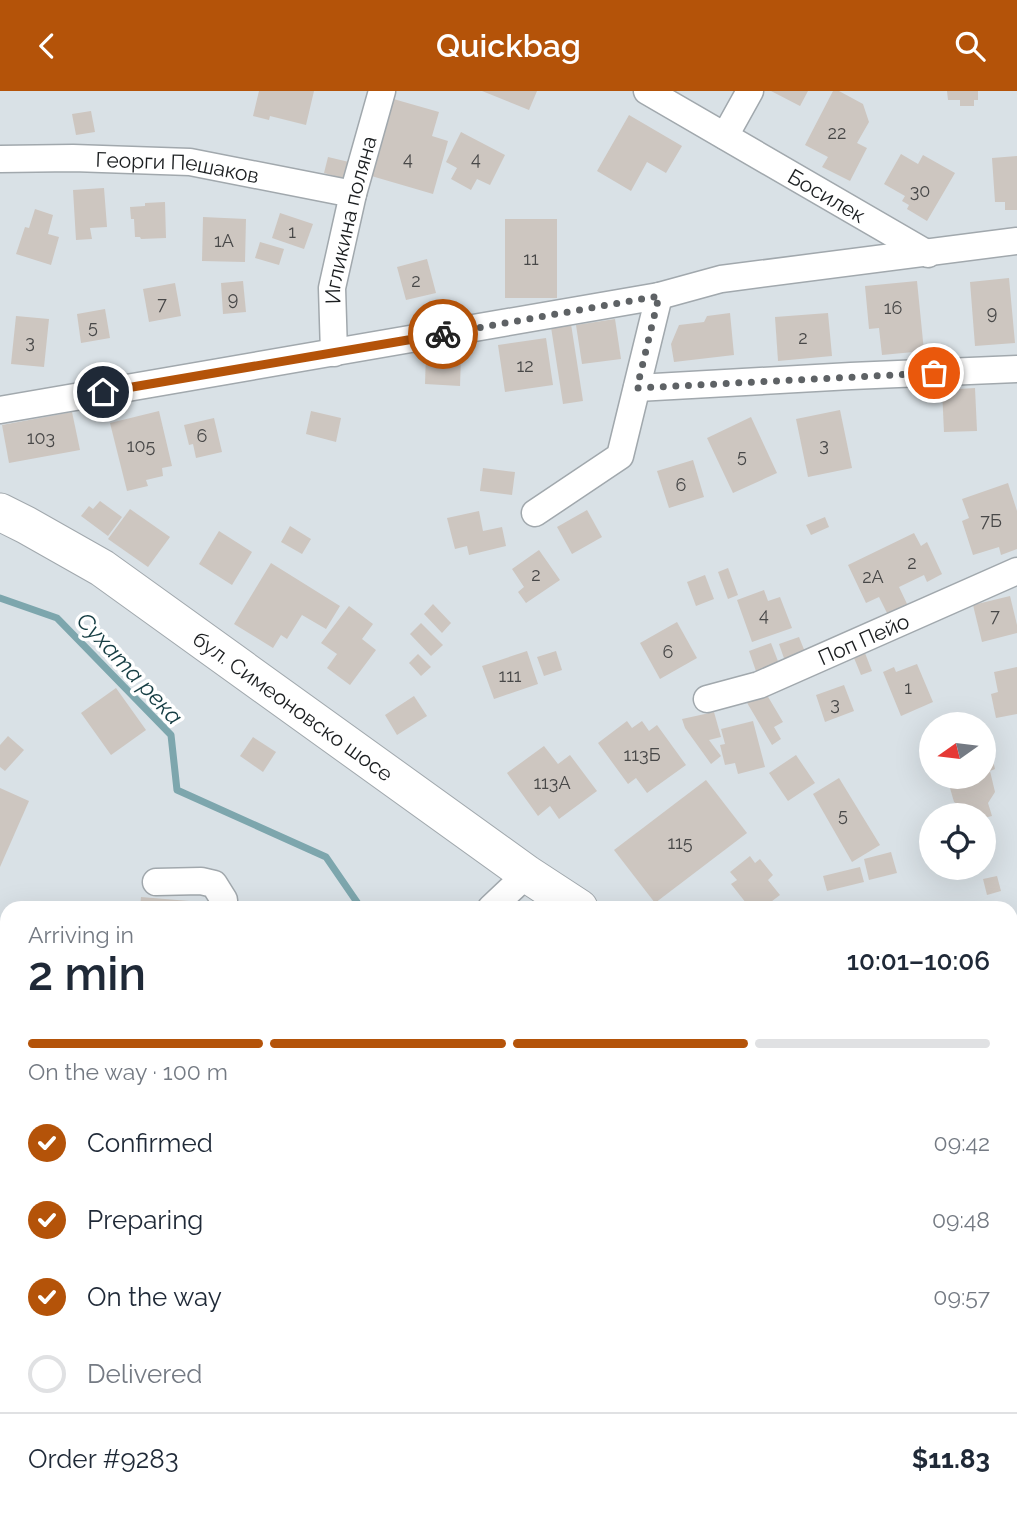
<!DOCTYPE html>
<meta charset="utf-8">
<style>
:root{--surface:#fff;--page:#f2f2f3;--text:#1f2937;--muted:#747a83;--line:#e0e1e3;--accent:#b45309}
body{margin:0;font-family:Raleway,sans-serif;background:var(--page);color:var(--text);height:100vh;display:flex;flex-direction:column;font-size:26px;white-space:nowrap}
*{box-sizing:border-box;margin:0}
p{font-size:23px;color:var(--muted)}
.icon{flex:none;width:38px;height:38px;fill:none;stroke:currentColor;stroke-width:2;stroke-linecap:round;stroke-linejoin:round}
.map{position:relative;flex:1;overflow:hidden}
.side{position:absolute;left:0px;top:810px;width:1018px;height:618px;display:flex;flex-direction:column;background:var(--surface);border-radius:21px 21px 0 0;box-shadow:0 7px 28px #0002}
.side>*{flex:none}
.needle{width:46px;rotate:256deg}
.tools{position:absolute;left:919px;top:621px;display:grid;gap:14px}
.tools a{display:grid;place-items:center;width:77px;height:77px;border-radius:50%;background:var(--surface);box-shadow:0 7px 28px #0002;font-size:35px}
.pin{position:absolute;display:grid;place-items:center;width:60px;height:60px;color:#fff;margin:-30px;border:4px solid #fff;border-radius:50%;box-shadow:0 2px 7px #0007}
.courier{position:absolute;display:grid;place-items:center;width:70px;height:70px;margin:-35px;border:5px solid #b45309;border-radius:50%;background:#fff;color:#222;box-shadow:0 2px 9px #0007}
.overview em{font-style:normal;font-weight:600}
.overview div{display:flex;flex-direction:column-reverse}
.overview{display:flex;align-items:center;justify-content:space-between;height:119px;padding:0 28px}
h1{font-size:46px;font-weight:600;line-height:52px}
.bar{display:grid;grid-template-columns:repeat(4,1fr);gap:10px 7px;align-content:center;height:84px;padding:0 28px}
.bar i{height:9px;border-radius:5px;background:var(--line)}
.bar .current{background:var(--accent)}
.bar p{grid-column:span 4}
.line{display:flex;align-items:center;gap:18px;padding:0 28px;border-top:2px solid var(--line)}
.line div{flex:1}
ol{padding:0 28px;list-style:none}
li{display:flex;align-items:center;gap:21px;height:77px}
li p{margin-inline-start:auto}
li .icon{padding:7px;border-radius:50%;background:var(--accent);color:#fff;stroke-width:4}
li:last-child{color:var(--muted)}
li i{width:38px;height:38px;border:4px solid var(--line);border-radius:50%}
header{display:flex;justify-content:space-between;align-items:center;height:91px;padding:0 28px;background:var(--accent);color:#fff;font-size:32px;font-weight:600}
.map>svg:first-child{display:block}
.green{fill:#a0beaa}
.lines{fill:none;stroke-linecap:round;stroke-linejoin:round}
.stream{stroke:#7da6ad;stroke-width:7}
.building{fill:#cdc6c0}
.lane-casing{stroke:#a1a8ad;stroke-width:15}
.street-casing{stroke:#a1a8ad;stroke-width:29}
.secondary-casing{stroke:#a1a8ad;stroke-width:39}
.path{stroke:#90969a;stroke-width:4.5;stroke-dasharray:3.5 5;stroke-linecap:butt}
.lane{stroke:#fff;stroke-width:12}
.street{stroke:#fff;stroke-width:26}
.secondary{stroke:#fff;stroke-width:37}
.done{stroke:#5e6265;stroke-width:7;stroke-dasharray:0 12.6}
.route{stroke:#b45309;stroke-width:9}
.labels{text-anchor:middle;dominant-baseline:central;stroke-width:7;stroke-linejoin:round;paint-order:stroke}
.number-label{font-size:18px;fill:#484848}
.street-label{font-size:21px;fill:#1b1e20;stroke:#fff}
.water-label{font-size:23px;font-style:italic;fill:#153d43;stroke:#fff}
</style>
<header><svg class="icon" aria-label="back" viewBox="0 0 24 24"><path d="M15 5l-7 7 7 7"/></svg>Quickbag<svg class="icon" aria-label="search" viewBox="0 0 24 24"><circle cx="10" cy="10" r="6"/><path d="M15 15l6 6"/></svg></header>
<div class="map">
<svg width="1017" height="1427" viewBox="0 0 1017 1427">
<rect width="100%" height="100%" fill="#d9e1e6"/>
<!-- green -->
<polygon class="green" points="1012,1166 1017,1168 1017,1427 261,1427 265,1421 1012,1421"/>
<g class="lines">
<!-- stream -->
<g class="stream">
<polyline points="0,507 57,527 171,644 177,699 326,766 361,817"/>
<polyline points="1012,1113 1017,1115"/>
<polyline points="498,1421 499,1427"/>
</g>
</g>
<!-- building -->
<g class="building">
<polygon points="259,0 314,0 306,34 270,25 269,29 253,25"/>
<polygon points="482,0 537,0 529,19"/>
<polygon points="771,0 808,0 800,15"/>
<polygon points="833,0 839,0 863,13 869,31 857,52 867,57 850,90 822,76 828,66 805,54"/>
<polygon points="947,0 978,0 978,9 974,9 974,15 960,15 960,9 948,9"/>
<polygon points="390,7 439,21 432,45 448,50 433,103 368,84"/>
<polygon points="91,20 95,41 76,44 72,23"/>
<polygon points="629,24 682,55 666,82 647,71 631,100 597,80"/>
<polygon points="461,41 505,64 490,94 477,88 471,99 451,88 457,77 446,71"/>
<polygon points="901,63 918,73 923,64 955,82 927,130 907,118 909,114 902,110 905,105 884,93"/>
<polygon points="1017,65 1017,119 1005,119 1005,111 995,111 992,67"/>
<polygon points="328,66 349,71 345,88 324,82"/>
<polygon points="104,97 107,136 90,137 92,148 76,149 73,99"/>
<polygon points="165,111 166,147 141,148 140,146 135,146 134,128 131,128 130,116 145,115 145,112"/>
<polygon points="35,118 53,124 48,143 59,146 51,174 16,163 25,136 29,137"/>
<polygon points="280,122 313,133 304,158 272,147"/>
<polygon points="203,126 246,128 245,171 202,170"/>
<rect x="505" y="128" width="52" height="79"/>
<polygon points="260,151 284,158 279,174 255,167"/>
<polygon points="427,168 436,202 406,209 397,176"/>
<polygon points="1009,187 1015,252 975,255 970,191"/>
<polygon points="243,190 246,221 223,223 221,192"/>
<polygon points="917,190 924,260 882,264 879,237 869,238 865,195"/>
<polygon points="175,192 181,225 149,231 143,198"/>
<polygon points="105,218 110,247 81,252 77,223"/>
<polygon points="730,222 734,264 674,271 671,253 679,234 704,231 707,225"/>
<polygon points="828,222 832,265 778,270 775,226"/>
<polygon points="16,225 49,228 44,276 11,273"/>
<polygon points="615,228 621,268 582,273 576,234"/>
<polygon points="571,233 583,310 563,313 551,236"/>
<polygon points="546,247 553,294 505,301 498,254"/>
<polygon points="426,263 461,265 460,295 425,293"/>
<polygon points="975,297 977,340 944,341 942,299"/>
<polygon points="840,319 852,377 808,386 796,328"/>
<polygon points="159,320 172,375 162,377 163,385 146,389 148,395 127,400 110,332"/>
<polygon points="311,320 341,327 336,351 306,343"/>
<polygon points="72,321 80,359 9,372 2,334"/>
<polygon points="751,326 777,382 733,402 707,347"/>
<polygon points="214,327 222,361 196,367 193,353 189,354 184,334"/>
<polygon points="693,369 704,406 669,417 657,380"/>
<polygon points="483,377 515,381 512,404 480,400"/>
<polygon points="1008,392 1017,420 1017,458 1001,464 999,456 973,464 962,430 969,427 962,408"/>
<polygon points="100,410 122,426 108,445 81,425 89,415 93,418"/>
<polygon points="130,418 170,446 148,476 108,448"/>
<polygon points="587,419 602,446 572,463 557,436"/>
<polygon points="479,420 483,440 502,436 506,455 469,464 467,455 455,458 447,427"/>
<polygon points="825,426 829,436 811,444 806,434"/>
<polygon points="290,435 311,448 302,463 281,451"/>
<polygon points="219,440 252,461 232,494 199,473"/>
<polygon points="914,442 921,455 927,451 942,483 927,491 924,484 899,496 908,515 888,524 879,506 866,512 848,474"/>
<polygon points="539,459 560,489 526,512 518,501 524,496 512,478"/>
<polygon points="271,472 340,515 326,538 302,524 287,548 281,544 273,557 234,533"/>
<polygon points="728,477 738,504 728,508 718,481"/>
<polygon points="705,484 714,508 696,515 687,491"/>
<polygon points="764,499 768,510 780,506 792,537 752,551 737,509"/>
<polygon points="1010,505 1017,534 1017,542 982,551 973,514"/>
<polygon points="433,513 451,532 442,542 424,523"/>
<polygon points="349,515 373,533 362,548 376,559 350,594 327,577 337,563 321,552"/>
<polygon points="677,531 697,567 660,588 640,552"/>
<polygon points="421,532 443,554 431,565 410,543"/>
<polygon points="799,546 807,566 786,573 779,553"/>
<polygon points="771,552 781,578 758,586 749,560"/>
<polygon points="863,557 872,580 861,584 852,562"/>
<polygon points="527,560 538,593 494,608 482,575"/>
<polygon points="556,560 562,579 544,585 537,566"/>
<polygon points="418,563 431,576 421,585 409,572"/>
<polygon points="917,573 933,611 901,625 883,581 894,576 896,581"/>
<polygon points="1017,576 1017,623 996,627 991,603 998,601 994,581"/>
<polygon points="844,594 854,620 825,631 816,604"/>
<polygon points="116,597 146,639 111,664 81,622"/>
<polygon points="764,599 783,631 774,636 781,648 772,654 746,610"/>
<polygon points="414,605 427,625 397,644 385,624"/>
<polygon points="714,621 721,646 709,649 721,665 711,673 685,637 682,628"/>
<polygon points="627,630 632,637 642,630 649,640 657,634 686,674 647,702 636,687 628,693 598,652"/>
<polygon points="753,630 765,676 738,683 735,672 725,674 720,654 725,653 721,638"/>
<polygon points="8,645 24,659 5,680 0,676 0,654"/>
<polygon points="253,646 276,661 263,681 240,665"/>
<polygon points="544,655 558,673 570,664 597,700 559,728 550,715 538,725 507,682"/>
<polygon points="991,661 995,678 990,680 995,701 988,712 992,725 984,727 984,724 966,724 965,717 954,711 948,690 945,691 943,686 984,686 984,663"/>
<polygon points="796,664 815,692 788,710 769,682"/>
<polygon points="839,687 880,754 852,771 813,703"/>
<polygon points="706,689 747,742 655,812 614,759"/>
<polygon points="0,697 29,710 0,776"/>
<polygon points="891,761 897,782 869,789 864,768"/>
<polygon points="750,765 755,772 760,768 773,784 768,789 780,804 763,817 750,817 731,793 737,789 730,781"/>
<polygon points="860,776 864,791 827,800 823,785"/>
<polygon points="997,785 1001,800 987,804 983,788"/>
<polygon points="141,806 201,811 200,817 140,817"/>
<polygon points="1017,843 1017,885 1012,887 1012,845"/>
<polygon points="0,971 7,973 7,1007 0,1005"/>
<polygon points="1017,1037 1017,1081 1012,1084 1012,1040"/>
<polygon points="6,1154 7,1154 7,1198 0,1196 0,1175"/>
<polygon points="0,1203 7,1206 7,1263 0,1260"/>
<polygon points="7,1395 7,1421 45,1421 50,1427 0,1427 0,1401"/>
<polygon points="183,1421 204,1421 200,1427 192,1427"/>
</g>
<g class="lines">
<defs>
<g id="lane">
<polyline points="1012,1243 1017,1245"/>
<polyline points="635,1427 637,1421"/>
</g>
<g id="street">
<path id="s1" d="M647 0 928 163"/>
<polyline points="725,45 750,0"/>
<path id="s2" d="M0 68 73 67 190 71 353 103"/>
<path id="s3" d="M334 262 332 197 353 103 382 0"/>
<polyline points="637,297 851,285 1017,278"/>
<polyline points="0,319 659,205 721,188 1017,150"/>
<polyline points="535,422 620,365 659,205"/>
<path id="s4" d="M707 608 759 594 1017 480"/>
<polyline points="156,791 201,790 214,793 224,809 224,817"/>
<polyline points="491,817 527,783"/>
<polyline points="0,1374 7,1360"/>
<polyline points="95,1427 100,1421"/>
</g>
<g id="secondary">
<path id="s5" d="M0 421 26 434 102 477 527 783 579 817"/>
<polyline points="1012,993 1017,992"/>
</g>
</defs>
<!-- lane casing -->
<use href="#lane" class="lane-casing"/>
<!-- street casing -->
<use href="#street" class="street-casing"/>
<!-- secondary casing -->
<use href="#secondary" class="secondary-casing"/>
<!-- path -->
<polyline class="path" points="275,1427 279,1421"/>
<!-- lane -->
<use href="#lane" class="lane"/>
<!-- street -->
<use href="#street" class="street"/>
<!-- secondary -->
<use href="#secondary" class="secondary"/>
</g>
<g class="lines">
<!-- done -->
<polyline class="done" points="443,243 659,205 637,297 934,282"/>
<!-- route -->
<polyline class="route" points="103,301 443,243"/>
</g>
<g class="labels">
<!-- number labels -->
<g class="number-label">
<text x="837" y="41">22</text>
<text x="408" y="67">4</text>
<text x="476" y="67">4</text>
<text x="920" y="99">30</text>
<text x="292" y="140">1</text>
<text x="224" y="149">1А</text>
<text x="531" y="167">11</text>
<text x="416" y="189">2</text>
<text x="233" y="207">9</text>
<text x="162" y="212">7</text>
<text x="893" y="216">16</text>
<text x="992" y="221">9</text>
<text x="93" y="235">5</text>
<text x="803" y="246">2</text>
<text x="30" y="250">3</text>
<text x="525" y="274">12</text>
<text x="202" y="344">6</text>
<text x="41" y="346">103</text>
<text x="824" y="353">3</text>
<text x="141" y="354">105</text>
<text x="742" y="364">5</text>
<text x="681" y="393">6</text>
<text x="991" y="429">7Б</text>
<text x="912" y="471">2</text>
<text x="536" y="483">2</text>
<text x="873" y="485">2А</text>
<text x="764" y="523">4</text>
<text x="995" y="524">7</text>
<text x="668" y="560">6</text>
<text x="510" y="584">111</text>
<text x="908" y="596">1</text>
<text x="835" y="612">3</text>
<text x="642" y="663">113Б</text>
<text x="552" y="691">113А</text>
<text x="843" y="723">5</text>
<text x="680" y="751">115</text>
</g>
<!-- street labels -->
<g class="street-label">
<text stroke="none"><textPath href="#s2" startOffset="178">Георги Пешаков</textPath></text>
<text stroke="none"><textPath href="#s1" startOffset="208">Босилек</textPath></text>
<text stroke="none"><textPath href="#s3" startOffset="135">Игликина поляна</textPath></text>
<text stroke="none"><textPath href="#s4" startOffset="168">Поп Пейо</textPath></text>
<text stroke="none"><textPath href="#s5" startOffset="352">бул. Симеоновско шосе</textPath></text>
</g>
<!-- water labels -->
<g class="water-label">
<text transform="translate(130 577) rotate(47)">Сухата река</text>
</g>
</g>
</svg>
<div class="tools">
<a><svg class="needle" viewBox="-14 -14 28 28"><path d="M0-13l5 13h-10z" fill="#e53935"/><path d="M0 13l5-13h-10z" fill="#747a83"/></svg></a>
<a><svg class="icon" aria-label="locate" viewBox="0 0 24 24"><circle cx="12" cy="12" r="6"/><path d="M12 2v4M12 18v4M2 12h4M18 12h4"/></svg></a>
</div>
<div class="pin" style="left:934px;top:282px;background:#ea580c"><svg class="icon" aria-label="bag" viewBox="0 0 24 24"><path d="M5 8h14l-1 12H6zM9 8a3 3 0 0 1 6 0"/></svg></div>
<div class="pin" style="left:103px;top:301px;background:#1f2937"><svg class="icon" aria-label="home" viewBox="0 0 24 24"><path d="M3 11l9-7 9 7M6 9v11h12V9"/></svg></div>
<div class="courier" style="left:443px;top:243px"><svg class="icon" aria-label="bike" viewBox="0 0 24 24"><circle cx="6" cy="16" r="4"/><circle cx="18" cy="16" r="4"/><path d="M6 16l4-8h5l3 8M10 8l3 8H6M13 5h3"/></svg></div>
<section class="side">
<div class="overview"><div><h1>2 min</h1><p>Arriving in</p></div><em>10:01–10:06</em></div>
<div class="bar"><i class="current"></i><i class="current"></i><i class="current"></i><i></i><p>On the way · 100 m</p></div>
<ol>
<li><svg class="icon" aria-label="check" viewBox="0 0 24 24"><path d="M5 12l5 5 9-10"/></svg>Confirmed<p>09:42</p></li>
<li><svg class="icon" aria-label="check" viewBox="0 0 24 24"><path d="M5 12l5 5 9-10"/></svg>Preparing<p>09:48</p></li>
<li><svg class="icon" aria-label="check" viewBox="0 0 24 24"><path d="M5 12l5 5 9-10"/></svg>On the way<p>09:57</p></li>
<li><i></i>Delivered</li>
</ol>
<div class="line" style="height:91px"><div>Order #9283</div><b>$11.83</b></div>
</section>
</div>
